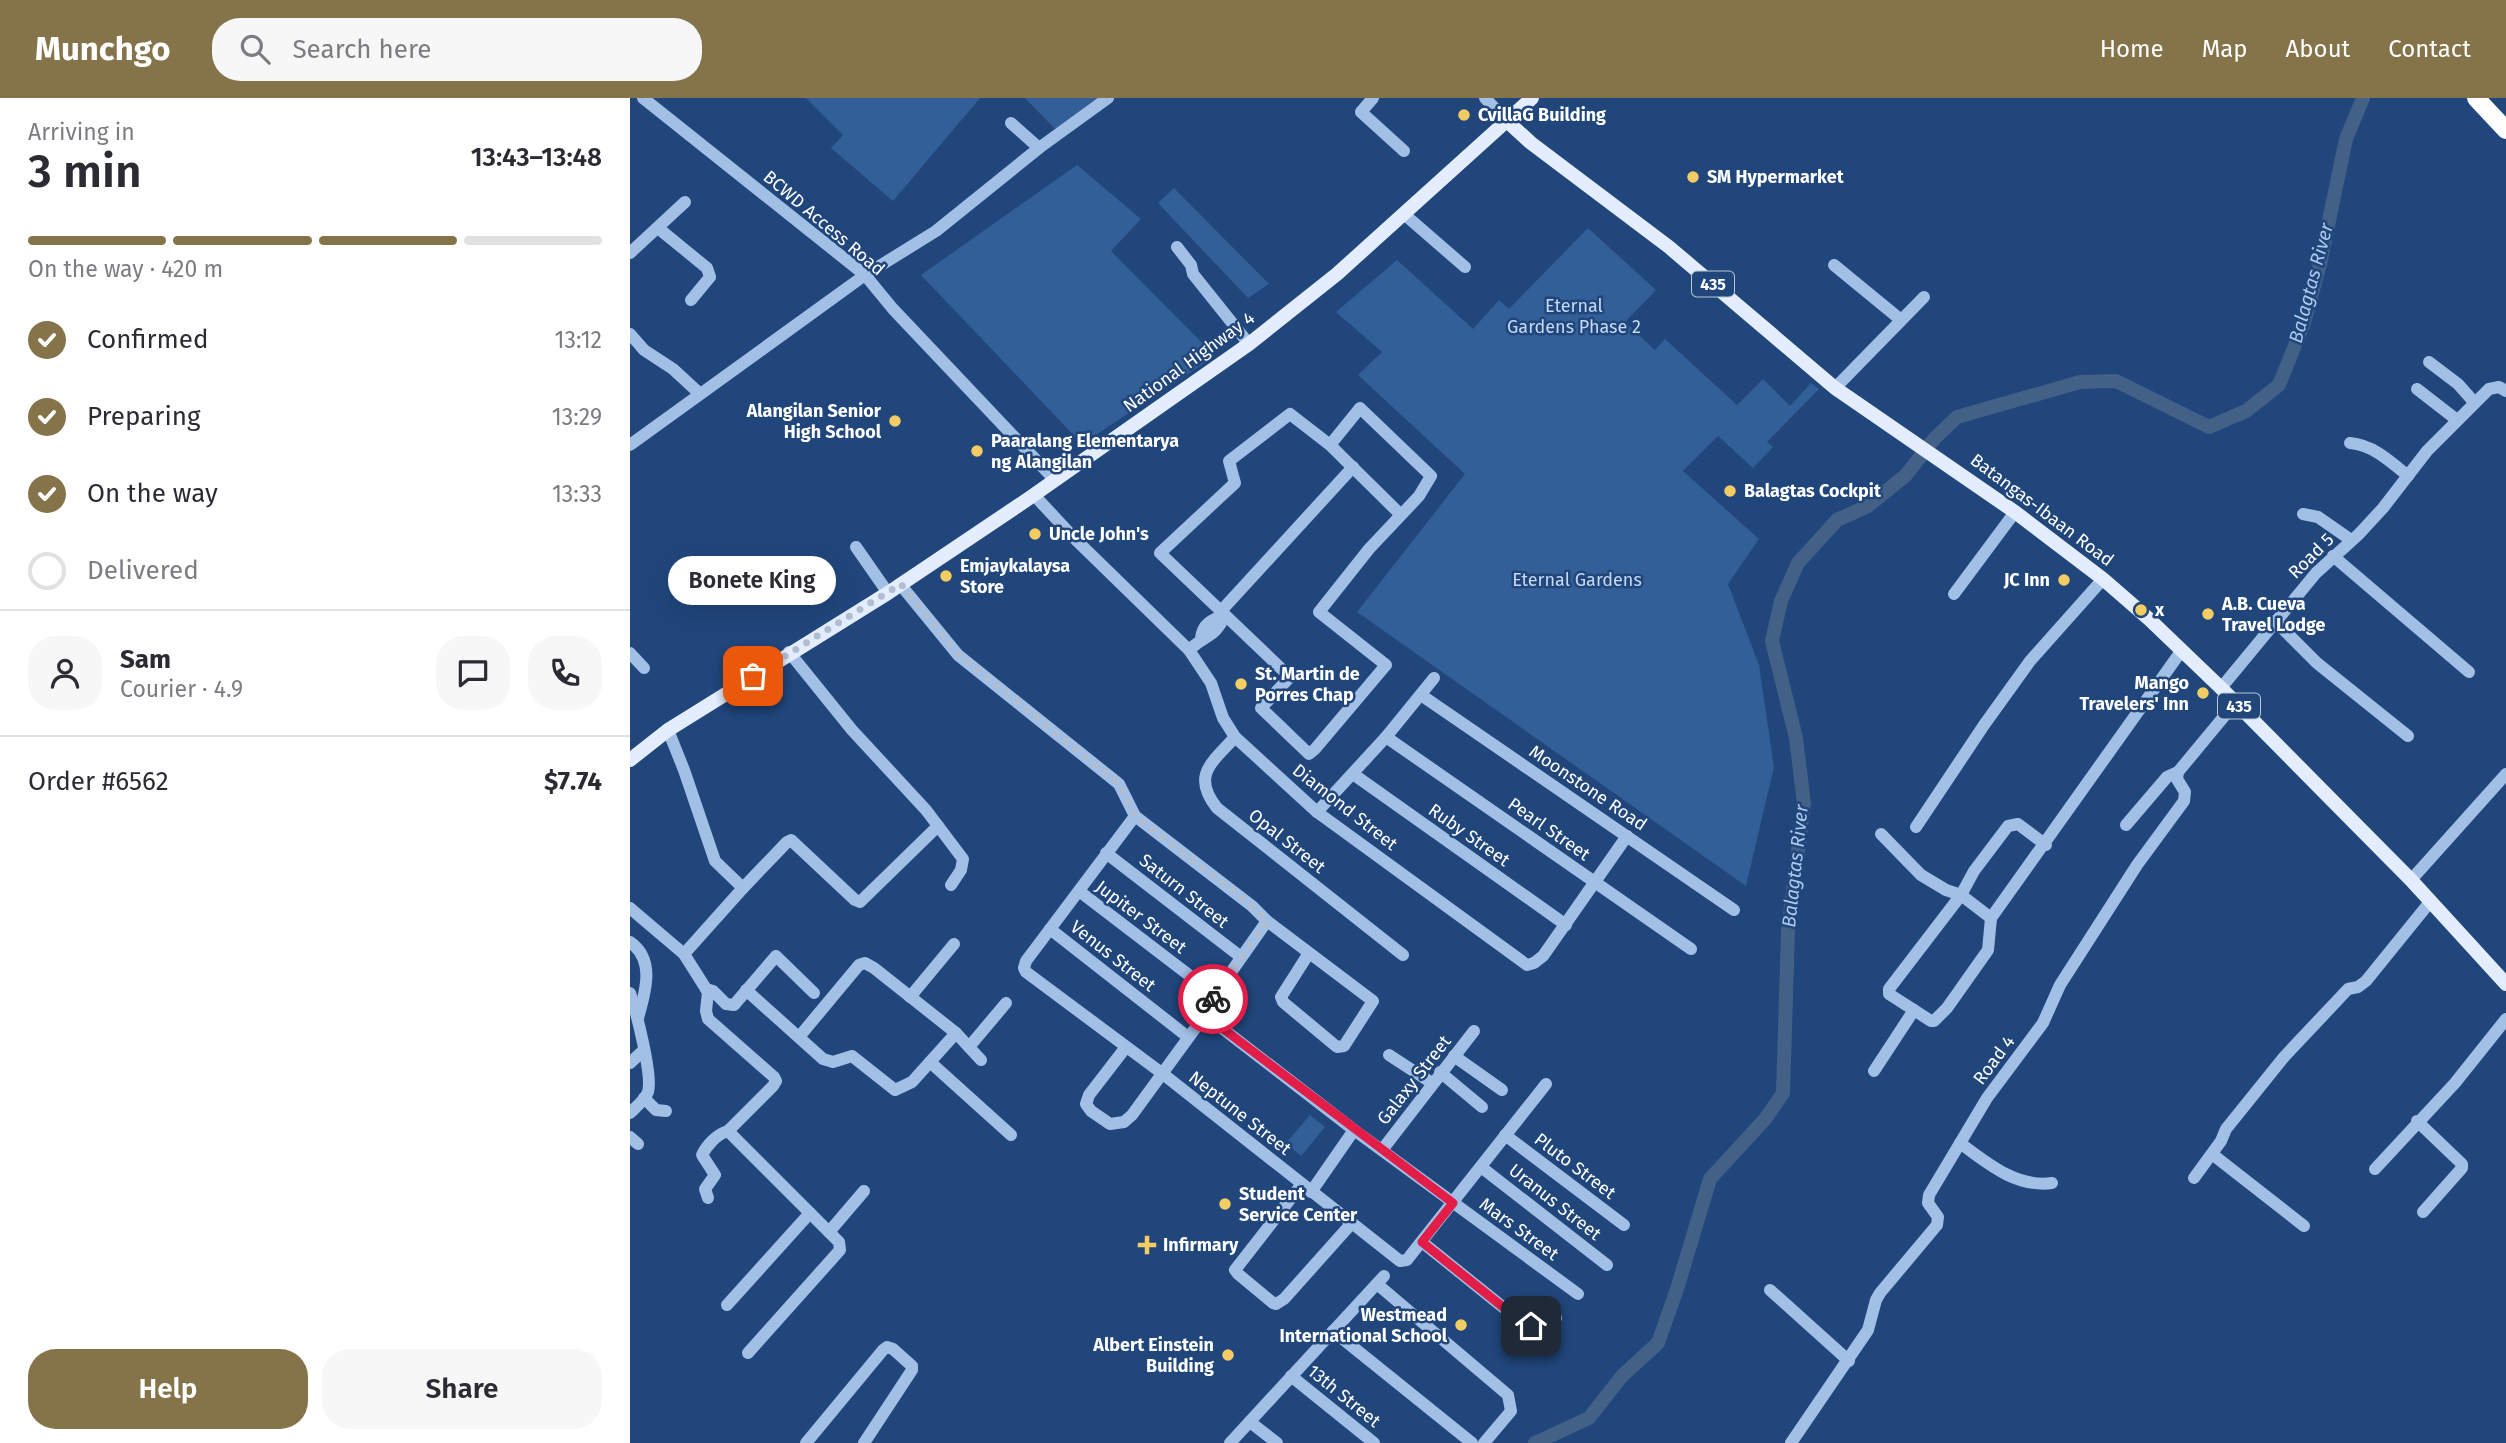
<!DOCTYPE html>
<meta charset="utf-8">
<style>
:root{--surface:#fff;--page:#f7f7f7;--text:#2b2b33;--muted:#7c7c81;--line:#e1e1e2;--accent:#857349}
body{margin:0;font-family:"Fira Sans",sans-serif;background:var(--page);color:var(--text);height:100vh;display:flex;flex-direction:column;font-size:26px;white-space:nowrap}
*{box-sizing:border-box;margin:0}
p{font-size:23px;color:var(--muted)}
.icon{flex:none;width:38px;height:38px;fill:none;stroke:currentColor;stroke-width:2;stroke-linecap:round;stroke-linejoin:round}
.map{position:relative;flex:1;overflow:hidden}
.side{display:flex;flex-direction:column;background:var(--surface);width:630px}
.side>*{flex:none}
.pin{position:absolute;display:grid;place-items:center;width:60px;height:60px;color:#fff;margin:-30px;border-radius:14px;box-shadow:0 4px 10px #0006}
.courier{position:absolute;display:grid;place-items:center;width:70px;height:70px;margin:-35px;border:5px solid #e11d48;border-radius:50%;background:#fff;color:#222;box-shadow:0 2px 9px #0007}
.bubble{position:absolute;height:49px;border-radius:24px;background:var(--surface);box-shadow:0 7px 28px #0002;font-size:23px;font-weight:600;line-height:49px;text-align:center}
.head em{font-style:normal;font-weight:600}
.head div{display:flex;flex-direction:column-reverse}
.head{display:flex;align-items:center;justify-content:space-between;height:119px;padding:0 28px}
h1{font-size:46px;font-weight:600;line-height:52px}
.bar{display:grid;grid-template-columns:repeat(4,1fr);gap:10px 7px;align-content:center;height:84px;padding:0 28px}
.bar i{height:9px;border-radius:5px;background:var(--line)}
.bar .on{background:var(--accent)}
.bar p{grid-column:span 4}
.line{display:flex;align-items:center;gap:18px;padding:0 28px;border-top:2px solid var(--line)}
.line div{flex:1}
.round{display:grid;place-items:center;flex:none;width:74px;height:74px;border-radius:28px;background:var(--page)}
ol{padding:0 28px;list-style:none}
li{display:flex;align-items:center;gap:21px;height:77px}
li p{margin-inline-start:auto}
li .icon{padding:7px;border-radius:50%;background:var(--accent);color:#fff;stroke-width:4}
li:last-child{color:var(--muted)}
li i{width:38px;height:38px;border:4px solid var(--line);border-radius:50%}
.action{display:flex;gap:14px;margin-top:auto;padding:14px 28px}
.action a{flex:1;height:80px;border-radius:28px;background:var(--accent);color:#fff;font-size:28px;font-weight:600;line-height:80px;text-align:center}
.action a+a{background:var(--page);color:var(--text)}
header{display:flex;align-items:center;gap:42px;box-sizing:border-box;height:98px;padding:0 35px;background:var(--accent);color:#fff}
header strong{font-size:33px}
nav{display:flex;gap:38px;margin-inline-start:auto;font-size:24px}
.search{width:490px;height:63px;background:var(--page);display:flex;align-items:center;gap:18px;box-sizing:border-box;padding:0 24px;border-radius:28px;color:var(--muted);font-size:26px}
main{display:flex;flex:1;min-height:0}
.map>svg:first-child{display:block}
.green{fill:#335f99}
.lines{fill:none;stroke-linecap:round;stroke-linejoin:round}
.river{stroke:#436087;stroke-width:14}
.minor{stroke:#a2bfe6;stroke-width:12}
.major{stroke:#e3edfd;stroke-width:14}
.highway{stroke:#fff;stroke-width:18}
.done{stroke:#b1bed1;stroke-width:7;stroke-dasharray:0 12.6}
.route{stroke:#e11d48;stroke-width:9}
.poi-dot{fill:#f3cc63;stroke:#20467b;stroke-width:2.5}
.labels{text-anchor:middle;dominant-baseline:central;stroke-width:5;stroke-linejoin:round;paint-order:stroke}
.shield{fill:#20467b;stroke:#bcc8d7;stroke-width:2}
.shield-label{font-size:16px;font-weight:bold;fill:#fff}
.poi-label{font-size:18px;font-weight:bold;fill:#fff;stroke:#20467b;text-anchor:start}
.street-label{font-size:18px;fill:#fff;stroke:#20467b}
.park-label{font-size:18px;fill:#c5daf5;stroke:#20467b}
.water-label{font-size:19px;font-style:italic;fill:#adcaee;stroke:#20467b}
</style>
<header>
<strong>Munchgo</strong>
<div class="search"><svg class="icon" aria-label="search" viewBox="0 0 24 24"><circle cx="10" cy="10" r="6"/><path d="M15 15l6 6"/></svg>Search here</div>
<nav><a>Home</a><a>Map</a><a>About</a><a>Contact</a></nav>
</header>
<main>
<section class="side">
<div class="head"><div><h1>3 min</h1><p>Arriving in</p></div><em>13:43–13:48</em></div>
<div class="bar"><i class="on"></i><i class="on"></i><i class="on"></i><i></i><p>On the way · 420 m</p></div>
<ol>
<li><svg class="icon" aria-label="check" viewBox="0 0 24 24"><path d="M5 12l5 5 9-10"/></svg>Confirmed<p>13:12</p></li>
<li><svg class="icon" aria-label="check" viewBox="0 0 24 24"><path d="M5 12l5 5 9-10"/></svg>Preparing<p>13:29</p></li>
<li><svg class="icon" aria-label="check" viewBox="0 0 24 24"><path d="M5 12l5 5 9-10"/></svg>On the way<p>13:33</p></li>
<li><i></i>Delivered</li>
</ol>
<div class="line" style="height:126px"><a class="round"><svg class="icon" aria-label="person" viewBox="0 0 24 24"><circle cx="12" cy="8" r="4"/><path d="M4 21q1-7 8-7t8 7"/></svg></a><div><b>Sam</b><p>Courier · 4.9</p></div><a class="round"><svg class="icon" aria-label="chat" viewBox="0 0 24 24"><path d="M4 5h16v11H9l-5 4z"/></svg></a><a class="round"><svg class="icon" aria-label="phone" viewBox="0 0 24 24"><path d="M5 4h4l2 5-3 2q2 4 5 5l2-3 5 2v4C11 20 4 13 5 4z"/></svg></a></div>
<div class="line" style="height:91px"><div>Order #6562</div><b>$7.74</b></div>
<div class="action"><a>Help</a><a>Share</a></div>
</section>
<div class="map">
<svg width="1876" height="1345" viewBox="0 0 1876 1345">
<rect width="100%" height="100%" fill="#20467b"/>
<!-- green -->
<g class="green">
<polygon points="176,0 350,0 263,103 201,50 213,37"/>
<polygon points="395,0 472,0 426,32"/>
<polygon points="447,67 511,121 481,153 585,258 452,346 291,177"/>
<polygon points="544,90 639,186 618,200 528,105"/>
<polygon points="958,130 1026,192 995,224 1025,252 1035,241 1107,307 1133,281 1160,308 1181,285 1189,291 1137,344 1143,349 1123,370 1088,338 1053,373 1129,441 1098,486 1129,567 1144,669 1116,788 727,514 835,376 728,277 752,254 706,214 767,162 843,231 869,202 879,211"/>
<polygon points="680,1017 695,1029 671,1058 656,1045"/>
</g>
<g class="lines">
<!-- river -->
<polyline class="river" points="905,1345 959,1320 992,1278 1028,1245 1047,1191 1080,1081 1136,1020 1153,995 1158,833 1174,705 1166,640 1142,543 1151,503 1168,465 1207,422 1238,408 1276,377 1305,340 1327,319 1450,284 1486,283 1579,329 1616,313 1649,287 1674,225 1690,166 1716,41 1733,0"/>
<!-- minor -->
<g class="minor">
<polyline points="13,0 235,177 263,211 425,382"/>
<polyline points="743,0 731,14 774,53"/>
<polyline points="855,0 877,23"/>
<polyline points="381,25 409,50"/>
<polyline points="774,116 835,169"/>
<polyline points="28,130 77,170 80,179 61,202"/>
<polyline points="547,149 561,167 563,176 619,246"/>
<polyline points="0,155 55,104"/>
<polyline points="1204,167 1271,222"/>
<polyline points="0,236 14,252 43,271 69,295"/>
<polyline points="1799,264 1828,286 1844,304"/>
<polyline points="1205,290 1294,199"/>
<polyline points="1787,291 1827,322"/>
<path d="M1720 345C1743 347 1760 363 1778 378"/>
<polyline points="0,347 235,177 306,133 409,50 478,0"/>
<polyline points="700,347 730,310 801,378 789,398 739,451 689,514 756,567 685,651 679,656 631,610 660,579 530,455 605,385 599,363 660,316 700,347 770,416"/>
<polyline points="404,397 445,441 559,552 581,585 593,620 605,639 687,714 897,867 904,865 913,858 997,738"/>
<polyline points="1673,416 1688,419 1721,442"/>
<polyline points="226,449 258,495"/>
<polyline points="1703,458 1839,574"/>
<polyline points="270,486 328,557 489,686 505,718 622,808 637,823 585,897 575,917 502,1017 494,1024 480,1026 461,1013 456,1006 459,997 496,949"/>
<polyline points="1324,496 1385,414"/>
<polyline points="591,513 723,369"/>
<polyline points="1645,523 1687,565 1778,638"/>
<path d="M559 552C575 537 586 539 595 517 581 522 572 526 571 541"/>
<polyline points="159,554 222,632 296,712 333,761 331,772 321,787"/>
<polyline points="0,555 14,570"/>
<polyline points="1591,590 1686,475 1729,436 1753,410 1797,353 1859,291 1869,289 1876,293"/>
<polyline points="791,597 1104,812"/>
<polyline points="38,632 54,672 85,763 113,790 54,856 78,894 76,913 78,921 144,979 146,983 143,988 98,1033 209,1144 210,1152 118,1255"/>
<path d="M605 639C582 665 561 677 587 710L773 857"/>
<polyline points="756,639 1061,851"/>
<polyline points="723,676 936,827"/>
<polyline points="687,714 756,639 804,580"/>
<polyline points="505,718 396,863 394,870 396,874 533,976 770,1163 777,1162 780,1158 916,986"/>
<polyline points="1496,727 1537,679 1548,674"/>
<polyline points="1286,729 1354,627 1400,563 1473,481"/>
<polyline points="1251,736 1291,777 1316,792 1331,797 1361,820"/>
<polyline points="1416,747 1388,726 1378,728 1344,773 1331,797 1259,891 1259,896 1301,923 1304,923 1317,910 1358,852 1361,820 1552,552"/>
<polyline points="476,755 611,859"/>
<polyline points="1781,782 1876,676"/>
<polyline points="113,790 157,744 161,742 225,802 230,804 308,728"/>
<polyline points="449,793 585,897"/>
<polyline points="0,810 54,856"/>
<polyline points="637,823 743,903 714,948 707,949 653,904 651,899 679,855"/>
<polyline points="420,831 558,939"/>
<path d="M0 844C26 862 15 895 8 920"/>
<polyline points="76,891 83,893 96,906 104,907 146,858 184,895"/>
<polyline points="116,892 193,961 203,964 222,958 265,992 282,984 326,935"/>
<path d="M0 895C6 913 23 978 18 994 15 1002 6 1009 0 1015"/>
<polyline points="280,899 324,846"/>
<polyline points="575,917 724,1032 948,1196"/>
<polyline points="169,939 229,867 235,865 244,870 326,935 351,962"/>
<polyline points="339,949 376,905"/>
<polyline points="759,957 802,985"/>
<polyline points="824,958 872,992"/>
<polyline points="300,964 381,1037"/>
<polyline points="0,965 14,952"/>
<polyline points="1244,973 1284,912"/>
<polyline points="810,974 852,1009"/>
<polyline points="14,1000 26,1012 36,1013"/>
<polyline points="1787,1023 1832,1066 1832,1070 1793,1114"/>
<polyline points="875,1037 994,1127"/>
<polyline points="0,1039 8,1046"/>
<path d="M1330 1045C1357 1065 1386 1090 1422 1085"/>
<polyline points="752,1052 844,933"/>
<polyline points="1582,1056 1674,1128"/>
<polyline points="851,1069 977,1167"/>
<polyline points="1745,1071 1825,985 1876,921"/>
<polyline points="1564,1080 1591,1043 1596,1031 1654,959 1718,891 1728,889 1736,883 1800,804"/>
<polyline points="672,1086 605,1172 608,1176 643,1205 646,1206 654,1201 721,1126"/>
<polyline points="681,1094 724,1032"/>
<path d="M78 1100 75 1091 85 1077 72 1057C77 1047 87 1036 98 1033"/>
<polyline points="199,1134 234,1093"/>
<polyline points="792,1144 894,1226 901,1228 926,1220"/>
<polyline points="747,1186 878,1297 881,1313 854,1345"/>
<polyline points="1140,1192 1219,1263"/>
<polyline points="97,1207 180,1115"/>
<polyline points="703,1233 842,1345"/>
<polyline points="661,1278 744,1345"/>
<polyline points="620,1324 647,1345"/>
<polyline points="176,1345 253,1252 257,1249 263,1251 282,1268 282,1272 234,1345"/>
<polyline points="600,1345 754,1178"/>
<polyline points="1161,1345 1238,1232 1246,1202 1250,1195 1307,1127 1308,1119 1298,1105 1299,1097 1357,1000 1413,925 1430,887 1507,767 1554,703 1555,694 1547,681 1548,674 1606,604"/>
</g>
<!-- major -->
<g class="major">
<polyline points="877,23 901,45 1039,149 1205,290 1385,414 1473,481 1519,521 1591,590 1781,782 1876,886"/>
<polyline points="0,662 38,632 258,495 398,401 619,246 707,176 902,0"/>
</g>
<!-- highway -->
<polyline class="highway" points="1846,0 1876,32"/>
</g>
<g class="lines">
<!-- done -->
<polyline class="done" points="123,578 271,486 328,556 489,686 505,718 622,808 637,823 583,901"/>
<!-- route -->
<polyline class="route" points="583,901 575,917 823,1105 792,1144 894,1226 901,1228"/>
</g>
<!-- markers -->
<g class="poi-dot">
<circle cx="834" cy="17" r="7"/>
<circle cx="1063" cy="79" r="7"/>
<circle cx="265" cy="323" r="7"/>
<circle cx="347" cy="353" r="7"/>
<circle cx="1100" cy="393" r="7"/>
<circle cx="405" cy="436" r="7"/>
<circle cx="316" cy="478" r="7"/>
<circle cx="1434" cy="482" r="7"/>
<circle cx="1511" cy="512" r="7"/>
<circle cx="1578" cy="516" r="7"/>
<circle cx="611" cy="586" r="7"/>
<circle cx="1573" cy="595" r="7"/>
<circle cx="595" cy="1106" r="7"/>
<path d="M513.5 1136.5h7v7h7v7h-7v7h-7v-7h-7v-7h7z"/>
<circle cx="831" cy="1227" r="7"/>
<circle cx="598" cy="1257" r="7"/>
</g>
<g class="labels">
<!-- shield labels -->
<g class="shield">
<rect x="1062" y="173.5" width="42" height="25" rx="5"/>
<rect x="1588" y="595.5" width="42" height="25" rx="5"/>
</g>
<g class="shield-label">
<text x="1083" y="186">435</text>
<text x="1609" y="608">435</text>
</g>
<!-- poi labels -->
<g class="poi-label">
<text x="848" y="17">CvillaG Building</text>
<text x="1077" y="79">SM Hypermarket</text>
<text x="251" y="313" text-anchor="end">Alangilan Senior<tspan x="251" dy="21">High School</tspan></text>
<text x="361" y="343">Paaralang Elementarya<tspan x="361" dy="21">ng Alangilan</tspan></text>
<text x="1114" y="393">Balagtas Cockpit</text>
<text x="419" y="436">Uncle John's</text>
<text x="330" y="468">Emjaykalaysa<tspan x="330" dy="21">Store</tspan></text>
<text x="1420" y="482" text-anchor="end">JC Inn</text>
<text x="1592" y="506">A.B. Cueva<tspan x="1592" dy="21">Travel Lodge</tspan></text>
<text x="1525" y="512">x</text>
<text x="625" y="576">St. Martin de<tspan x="625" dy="21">Porres Chap</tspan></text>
<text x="1559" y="585" text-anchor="end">Mango<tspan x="1559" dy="21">Travelers' Inn</tspan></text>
<text x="609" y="1096">Student<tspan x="609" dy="21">Service Center</tspan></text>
<text x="533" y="1147">Infirmary</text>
<text x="817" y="1217" text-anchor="end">Westmead<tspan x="817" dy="21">International School</tspan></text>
<text x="584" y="1247" text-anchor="end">Albert Einstein<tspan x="584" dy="21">Building</tspan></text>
</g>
<!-- street labels -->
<g class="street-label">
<text transform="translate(194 125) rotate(40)">BCWD Access Road</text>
<text transform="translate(559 264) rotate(-36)">National Highway 4</text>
<text transform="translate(1412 412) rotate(37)">Batangas-Ibaan Road</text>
<text transform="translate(1681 458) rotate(-45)">Road 5</text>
<text transform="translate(958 690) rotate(34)">Moonstone Road</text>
<text transform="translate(715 709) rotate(38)">Diamond Street</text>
<text transform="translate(919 731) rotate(35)">Pearl Street</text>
<text transform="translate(839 737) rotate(35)">Ruby Street</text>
<text transform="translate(657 743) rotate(38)">Opal Street</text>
<text transform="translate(554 793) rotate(38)">Saturn Street</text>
<text transform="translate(511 819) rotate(37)">Jupiter Street</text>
<text transform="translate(483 858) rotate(38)">Venus Street</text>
<text transform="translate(1364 962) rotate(-53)">Road 4</text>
<text transform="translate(784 982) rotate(-52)">Galaxy Street</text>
<text transform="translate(610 1015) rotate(38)">Neptune Street</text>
<text transform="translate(945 1068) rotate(37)">Pluto Street</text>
<text transform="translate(925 1104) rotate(38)">Uranus Street</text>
<text transform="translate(889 1131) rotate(36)">Mars Street</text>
<text transform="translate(714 1298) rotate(39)">13th Street</text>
</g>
<!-- park labels -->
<g class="park-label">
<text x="944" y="208">Eternal<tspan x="944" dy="21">Gardens Phase 2</tspan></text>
<text x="947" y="482">Eternal Gardens</text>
</g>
<!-- water labels -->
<g class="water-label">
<text transform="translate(1681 185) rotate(-75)">Balagtas River</text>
<text transform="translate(1165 768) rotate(-84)">Balagtas River</text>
</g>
</g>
</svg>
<div class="pin" style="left:123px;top:578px;background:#ea580c"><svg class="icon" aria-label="bag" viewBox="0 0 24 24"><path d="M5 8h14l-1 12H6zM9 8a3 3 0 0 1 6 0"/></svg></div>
<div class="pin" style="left:901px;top:1228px;background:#1f2937"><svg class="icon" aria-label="home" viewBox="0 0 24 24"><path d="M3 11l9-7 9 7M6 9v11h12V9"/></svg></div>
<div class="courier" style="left:583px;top:901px"><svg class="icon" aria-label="bike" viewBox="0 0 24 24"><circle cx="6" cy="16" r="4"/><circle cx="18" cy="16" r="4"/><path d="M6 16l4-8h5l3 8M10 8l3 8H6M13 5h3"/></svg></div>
<div class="bubble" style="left:38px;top:458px;width:168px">Bonete King</div>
</div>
</main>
